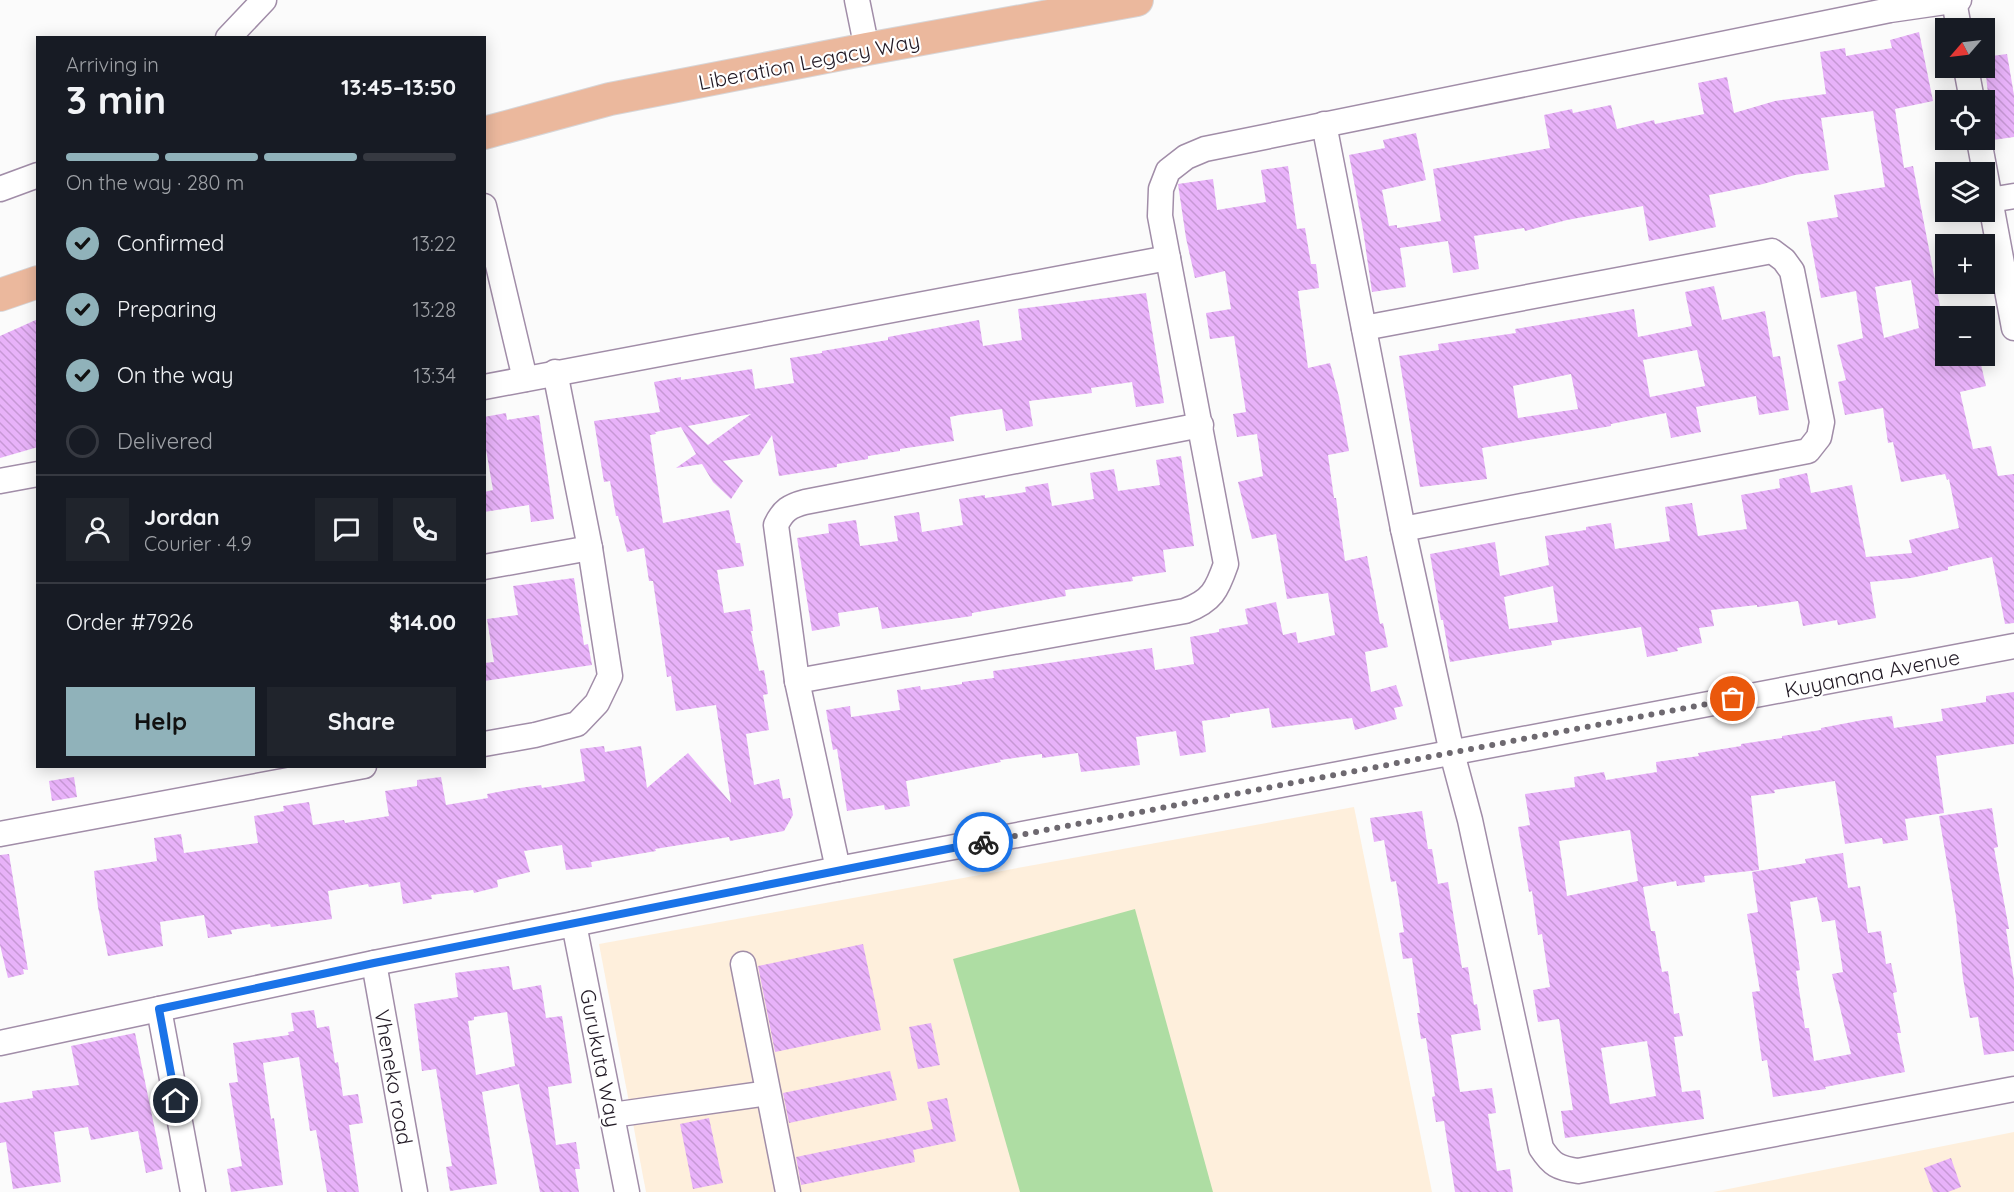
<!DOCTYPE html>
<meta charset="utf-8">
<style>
:root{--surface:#171b24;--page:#20242c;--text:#f1f3f6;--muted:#9ea1a6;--line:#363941;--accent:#90b2ba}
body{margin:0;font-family:Quicksand,sans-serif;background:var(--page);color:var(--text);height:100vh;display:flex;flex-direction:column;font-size:22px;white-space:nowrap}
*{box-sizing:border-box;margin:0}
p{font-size:20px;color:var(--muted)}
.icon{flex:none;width:33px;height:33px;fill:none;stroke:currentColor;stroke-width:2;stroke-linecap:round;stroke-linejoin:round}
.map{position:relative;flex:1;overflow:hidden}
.sheet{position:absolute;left:36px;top:36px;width:450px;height:732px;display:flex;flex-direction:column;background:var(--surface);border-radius:0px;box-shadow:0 3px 15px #0003}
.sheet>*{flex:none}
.needle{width:39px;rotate:242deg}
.controls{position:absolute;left:1935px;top:18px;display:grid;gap:12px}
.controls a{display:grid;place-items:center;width:60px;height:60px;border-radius:0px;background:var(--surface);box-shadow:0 3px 15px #0003;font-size:30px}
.pin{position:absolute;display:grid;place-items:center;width:51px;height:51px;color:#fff;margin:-26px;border:3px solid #fff;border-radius:50%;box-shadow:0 2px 6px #0007}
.courier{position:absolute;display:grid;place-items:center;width:60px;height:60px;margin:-30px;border:4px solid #1a73e8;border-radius:50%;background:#fff;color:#222;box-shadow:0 2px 8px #0007}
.head em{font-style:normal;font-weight:800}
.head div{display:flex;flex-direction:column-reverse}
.head{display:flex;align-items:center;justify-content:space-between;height:102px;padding:0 30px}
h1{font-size:39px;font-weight:800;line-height:45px}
.bar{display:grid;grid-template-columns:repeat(4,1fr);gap:9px 6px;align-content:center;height:72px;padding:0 30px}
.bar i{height:8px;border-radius:4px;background:var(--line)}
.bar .active{background:var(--accent)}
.bar p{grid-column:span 4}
.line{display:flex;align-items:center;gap:15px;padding:0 30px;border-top:2px solid var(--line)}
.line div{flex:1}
.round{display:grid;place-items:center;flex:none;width:63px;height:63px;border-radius:0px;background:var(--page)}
ol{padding:0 30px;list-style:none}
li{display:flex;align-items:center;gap:18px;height:66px}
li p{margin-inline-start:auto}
li .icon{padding:6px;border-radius:50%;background:var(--accent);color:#111;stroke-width:4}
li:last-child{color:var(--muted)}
li i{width:33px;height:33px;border:3px solid var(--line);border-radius:50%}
.button{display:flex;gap:12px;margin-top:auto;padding:12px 30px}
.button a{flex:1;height:69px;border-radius:0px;background:var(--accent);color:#111;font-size:24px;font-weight:800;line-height:69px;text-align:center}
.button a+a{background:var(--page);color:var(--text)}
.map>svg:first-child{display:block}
.education{fill:#feefdc}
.grass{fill:#aedda3}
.building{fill:url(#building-back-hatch);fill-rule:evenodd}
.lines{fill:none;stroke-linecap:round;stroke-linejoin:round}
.minor-casing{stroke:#a18da8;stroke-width:27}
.major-casing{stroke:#d7d6d8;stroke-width:34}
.minor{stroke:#fff;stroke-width:24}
.major{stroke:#ebb89d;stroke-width:32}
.done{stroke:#6e6970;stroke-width:6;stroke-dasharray:0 10.8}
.route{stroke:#1a73e8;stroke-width:8}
.labels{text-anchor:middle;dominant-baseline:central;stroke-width:4.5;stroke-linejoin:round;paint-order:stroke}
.street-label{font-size:21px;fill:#221a25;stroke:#fff}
</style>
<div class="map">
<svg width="2014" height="1192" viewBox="0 0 2014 1192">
<defs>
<pattern id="building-back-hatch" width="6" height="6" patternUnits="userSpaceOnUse" patternTransform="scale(1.5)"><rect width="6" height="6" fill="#e8b2f9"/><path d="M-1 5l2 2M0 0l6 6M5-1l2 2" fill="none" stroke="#c798d5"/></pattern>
</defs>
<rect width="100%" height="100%" fill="#fbfbfb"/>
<!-- education -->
<g class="education">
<polygon points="1354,807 1432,1192 646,1192 599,944"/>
<polygon points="2014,1132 2014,1192 1713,1192"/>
</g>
<!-- grass -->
<polygon class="grass" points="1135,909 1213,1192 1020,1192 953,959"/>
<!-- building -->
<g class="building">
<path d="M1919 32 1933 101 1895 109 1904 168 1913 166 1944 327H1946V356H1979L1986 386 1960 392 1973 449 1991 446 1998 476 2014 474V623L2005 624 1992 557 1948 567V570L1911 578 1870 582 1876 618 1838 625 1837 620 1803 626 1798 601 1757 607V605L1711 610 1714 626 1699 628 1702 643 1677 648 1678 651 1647 657 1641 627 1551 641 1552 645 1450 662 1443 620H1441L1430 554 1495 542 1500 576 1549 565 1545 536 1586 530V527L1611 523 1615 549 1670 541 1665 507 1692 503 1698 536 1747 529 1741 495 1780 488 1779 479 1807 473 1811 493 1852 485 1866 557 1912 553 1909 540 1959 528 1949 479 1947 480 1945 474 1901 482 1893 442 1888 443 1883 408 1845 415 1838 382 1846 380 1837 345 1863 338 1856 291 1821 298 1807 222 1838 217 1834 195 1885 187 1873 111 1821 118 1829 170 1795 175 1763 184 1709 195 1716 227 1649 241 1643 206 1567 220 1525 231 1524 228 1474 236 1479 269 1453 273 1448 241 1400 248 1406 287 1372 292 1363 230 1349 155 1385 148 1383 140 1416 133 1426 180 1382 190 1389 226 1397 225V228L1441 221 1433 169 1550 148 1544 115 1572 109 1573 113 1611 105 1617 129 1654 120 1655 124 1704 114 1698 83 1727 77 1734 113 1775 101 1826 94 1820 52 1845 48 1846 56 1892 48 1890 40ZM1911 280 1919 328 1884 338 1875 287ZM1553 586 1558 622 1509 629 1504 597Z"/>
<polygon points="2007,54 2014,95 2014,137 1993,140 1984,57"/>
<polygon points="1288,166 1297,229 1305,228 1311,264 1316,264 1319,288 1298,291 1308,368 1330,363 1339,397 1349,451 1328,455 1334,498 1336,498 1345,561 1367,556 1380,624 1383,623 1388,647 1365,652 1371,692 1396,685 1403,706 1394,708 1397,719 1355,730 1352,718 1272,728 1269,708 1230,714 1230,717 1202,721 1206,752 1180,756 1176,731 1136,737 1140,765 1081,772 1078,753 1042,758 1042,754 1000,760 1001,762 906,781 910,806 885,810 884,805 847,811 837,749 833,750 826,710 850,706 851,717 900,710 897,690 920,686 921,690 962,684 962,682 994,678 993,671 1152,648 1155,670 1194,664 1190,637 1219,632 1219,629 1248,624 1245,609 1276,602 1283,635 1296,632 1298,643 1335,635 1328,593 1287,599 1276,534 1252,539 1238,482 1263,476 1257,434 1237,437 1233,414 1246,412 1234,336 1210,339 1206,313 1231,309 1225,271 1195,278 1186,238 1178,184 1213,179 1217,210 1266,202 1261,170"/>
<path d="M1714 286 1722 320 1765 311 1773 357 1780 356 1789 410 1759 415 1756 396 1696 407 1701 432 1671 438 1666 413 1611 424V426L1482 448 1487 479 1420 487 1399 356 1439 350 1438 344 1516 333 1515 329 1634 309 1638 337 1692 326 1685 292ZM1697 350 1705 386 1650 397 1643 360ZM1571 374 1578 409 1518 418 1513 386Z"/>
<path d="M1146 293 1164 403 1136 407 1132 382 1091 388 1092 393 1029 401 1033 426 1006 431 1002 409 959 415 950 417 954 441 900 449V451L868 456V459L837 464V467L779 476 772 435 759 455 723 461 743 481 731 499 713 482 702 464 676 468 696 454 681 427 655 432 656 434 650 435 663 523 729 510 736 543H740L744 566 717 570 724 613 750 609 753 631H751L759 671 764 670 768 694 763 695 769 730 746 734 754 785 779 779 783 799 790 798 793 815 784 831 730 841 729 837 655 849 656 851 591 862 592 867 566 870 562 845 524 851 530 872 497 880 498 887 474 893 473 890 431 895 432 899 403 904 400 882 369 887 368 884 328 891 332 919 271 927 270 924 231 930 232 934 208 938 204 915 160 922 163 946 108 956 98 907 94 871 157 861 154 838 181 834 184 853 258 843 254 816 284 811 283 806 309 802 313 825 344 820 345 823 389 816 385 791 417 786V780L441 777 446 805 488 798 487 794 520 788 541 785 542 788 585 781 580 749 604 746 605 752 641 746 647 788 688 753 731 803 716 705 676 711 671 676 667 677 653 581H649L644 548 627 552 618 516H616L610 481 604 482 594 421 660 412 654 382 681 377V380L752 369 755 389 794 383 790 358 822 353V351L888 340V337L979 320 983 346 1022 340 1018 309ZM751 414 708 445 688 426Z"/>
<polygon points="38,319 38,447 0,458 0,336"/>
<polygon points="506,413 507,420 539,415 554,519 531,522 529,505 484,512 484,492 493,490 484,438 484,417"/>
<polygon points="1181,456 1194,546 1163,550 1166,572 1132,577 1133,581 1065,590 1066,596 972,613 972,616 882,629 878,607 838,613 840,626 812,631 797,538 829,533 828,524 856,520 860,546 898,541 894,516 919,512 922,532 963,525 959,499 985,495 985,498 1026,492 1025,487 1048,483 1052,506 1094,499 1090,473 1114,469 1118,491 1160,485 1156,460"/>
<polygon points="574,578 584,645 588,644 592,665 484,681 484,663 494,662 487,619 518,615 513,586"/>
<path d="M2014 692V744L1936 756 1944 813 1905 819 1908 840 1883 844 1882 838 1845 844 1835 781 1774 790 1775 793 1751 796 1759 870 1704 876 1705 882 1677 886 1676 881 1643 887 1651 931H1655L1662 972 1668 971 1674 1014 1679 1013 1683 1036 1674 1037 1682 1092 1700 1090 1704 1119 1565 1138 1561 1111 1573 1110 1559 1019 1538 1022 1533 990 1550 987 1542 934 1538 935 1532 891 1529 892 1518 827 1530 825 1525 794 1575 787 1574 777 1604 772 1606 780 1657 772 1656 762 1699 756 1698 753 1741 746V744L1782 738V736L1821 730V728L1863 720 1892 716 1894 728 1943 721 1941 709 1986 702V696ZM1630 830 1638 881 1567 896 1559 841ZM1647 1041 1656 1096 1610 1104 1601 1048Z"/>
<polygon points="74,777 77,797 52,801 49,781"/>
<polygon points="1992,808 1998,847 1994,848 2009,929 2006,929 2014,980 2014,1051 1984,1055 1978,1017 1970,1018 1963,978 1956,916 1939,816"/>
<polygon points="1422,811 1428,849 1432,849 1438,884 1448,882 1462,968 1468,967 1474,1005 1477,1004 1481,1030 1451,1035 1460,1092 1492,1088 1496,1113 1488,1114 1497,1171 1510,1169 1513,1192 1455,1192 1444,1121 1436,1122 1432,1097 1435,1096 1426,1038 1421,1039 1417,1013 1420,1013 1412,958 1403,959 1399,933 1404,932 1396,881 1391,882 1384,840 1374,842 1370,818"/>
<path d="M1843 853 1848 888 1860 886 1868 933 1881 931 1886 964 1891 963 1897 992 1893 993 1901 1033H1897L1905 1072 1825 1087 1826 1089 1773 1097 1767 1060 1762 1061 1752 992 1760 991 1747 914 1758 912 1752 872 1806 863 1805 859ZM1817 897 1822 922 1835 920 1843 972 1832 974 1851 1054 1814 1061 1809 1028H1805L1796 971 1800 970 1790 902Z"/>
<polygon points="9,854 28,970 23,969 24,974 8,978 0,945 0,855"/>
<polygon points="863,944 881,1030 775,1052 758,966"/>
<path d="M509 966 513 990 541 985 546 1018 562 1016 572 1083 548 1087 556 1145 576 1142 580 1169H575L579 1192H540L519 1084 482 1092 497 1184 450 1191 446 1167 452 1166 436 1069 422 1071 414 1004 458 997 455 973ZM507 1012 515 1066 476 1075 468 1021 474 1020V1017Z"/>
<polygon points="314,1010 317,1028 329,1026 335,1063 338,1062 343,1096 358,1094 363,1123 349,1125 359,1192 327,1192 316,1130 310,1131 299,1057 263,1063 271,1119 274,1118 283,1185 231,1192 227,1169 242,1166 229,1083 238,1082 233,1043 289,1035 288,1032 294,1031 291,1013"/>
<polygon points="931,1023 940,1065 918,1069 909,1027"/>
<polygon points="135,1033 163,1169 146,1173 138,1131 91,1140 88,1127 54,1132 61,1182 13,1189 6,1142 0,1143 0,1103 33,1098 32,1091 79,1085 71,1046"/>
<polygon points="890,1071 897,1100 789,1123 783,1093"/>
<polygon points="947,1098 956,1141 913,1150 915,1162 801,1185 796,1157 933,1129 927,1102"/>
<polygon points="709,1118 723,1183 693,1189 680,1124"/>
<polygon points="1951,1158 1961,1187 1948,1192 1933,1192 1924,1168"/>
</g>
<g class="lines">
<defs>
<g id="minor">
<polyline points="857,0 867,49"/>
<polyline points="1954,1 1959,28"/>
<polyline points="228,38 264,0"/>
<polyline points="1966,68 1972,100"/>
<path d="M1324 124 1403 529 1452 753 1470 820 1541 1148C1552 1165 1558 1168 1578 1171L2014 1089"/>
<polyline points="1979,140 2014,328"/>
<polyline points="0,189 38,175"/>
<polyline points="1990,200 2014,196"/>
<polyline points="484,206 525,379"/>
<polyline points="1364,328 1772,251 1784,260 1792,271 1822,422 1819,437 1808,451 1403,529"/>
<polyline points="484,387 1168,258"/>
<polyline points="0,481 38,474"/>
<polyline points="484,567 590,548"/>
<path d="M797 681 1185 611C1212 601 1217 590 1226 564L1160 216 1161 189 1168 171 1186 157 1205 149 1890 10 1959 0"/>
<polyline points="484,744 535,735 577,724 597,703 610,676 590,548 555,372"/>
<polyline points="0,834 364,766"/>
<path d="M838 869 797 681 776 525C783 510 790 506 805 502L1201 425"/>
<polyline points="574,924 627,1192"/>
<polyline points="374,963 415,1192"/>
<polyline points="743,964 788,1192"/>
<polyline points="159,1009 193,1192"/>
<polyline points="0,1043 374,963 574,924 838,869 2014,646"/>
<polyline points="612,1115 768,1093"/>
</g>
<g id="major">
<polyline points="484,133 610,99 867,49 1137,0"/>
<polyline points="0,295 38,282"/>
</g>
</defs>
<!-- minor casing -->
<use href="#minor" class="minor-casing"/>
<!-- major casing -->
<use href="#major" class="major-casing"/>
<!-- minor -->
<use href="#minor" class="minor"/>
<!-- major -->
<use href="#major" class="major"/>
</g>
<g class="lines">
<!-- done -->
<polyline class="done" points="983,842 1733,699"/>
<!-- route -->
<polyline class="route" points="176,1101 159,1009 374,963 983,842"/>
</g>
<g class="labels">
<!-- street labels -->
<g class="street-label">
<text transform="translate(809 61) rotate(-11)">Liberation Legacy Way</text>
<text transform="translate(1872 673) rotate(-11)">Kuyanana Avenue</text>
<text transform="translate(601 1058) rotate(79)">Gurukuta Way</text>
<text transform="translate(394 1077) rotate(80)">Vheneko road</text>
</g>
</g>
</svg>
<div class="controls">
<a><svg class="needle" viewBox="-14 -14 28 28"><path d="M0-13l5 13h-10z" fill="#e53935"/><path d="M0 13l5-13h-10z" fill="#9ea1a6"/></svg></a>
<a><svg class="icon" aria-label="locate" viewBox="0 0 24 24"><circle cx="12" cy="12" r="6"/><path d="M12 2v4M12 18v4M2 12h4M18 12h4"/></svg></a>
<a><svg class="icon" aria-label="layers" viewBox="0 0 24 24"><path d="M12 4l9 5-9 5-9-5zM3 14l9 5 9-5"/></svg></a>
<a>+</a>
<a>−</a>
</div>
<div class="pin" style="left:1733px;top:699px;background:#ea580c"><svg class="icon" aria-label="bag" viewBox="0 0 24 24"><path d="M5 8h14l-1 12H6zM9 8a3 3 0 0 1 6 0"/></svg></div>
<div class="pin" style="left:176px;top:1101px;background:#1f2937"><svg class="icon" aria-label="home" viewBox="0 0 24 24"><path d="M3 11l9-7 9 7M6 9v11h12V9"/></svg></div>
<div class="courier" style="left:983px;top:842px"><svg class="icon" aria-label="bike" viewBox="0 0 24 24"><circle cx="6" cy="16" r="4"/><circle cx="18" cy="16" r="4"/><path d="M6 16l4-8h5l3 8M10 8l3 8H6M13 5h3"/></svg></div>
<section class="sheet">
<div class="head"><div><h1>3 min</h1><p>Arriving in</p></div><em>13:45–13:50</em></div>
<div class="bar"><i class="active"></i><i class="active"></i><i class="active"></i><i></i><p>On the way · 280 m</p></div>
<ol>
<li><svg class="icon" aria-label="check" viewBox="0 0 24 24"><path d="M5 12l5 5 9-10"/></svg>Confirmed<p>13:22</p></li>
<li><svg class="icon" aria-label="check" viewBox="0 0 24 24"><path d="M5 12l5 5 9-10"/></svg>Preparing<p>13:28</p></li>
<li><svg class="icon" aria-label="check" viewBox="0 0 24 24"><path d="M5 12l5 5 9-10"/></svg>On the way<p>13:34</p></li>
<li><i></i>Delivered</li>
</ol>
<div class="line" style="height:108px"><a class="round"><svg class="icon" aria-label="person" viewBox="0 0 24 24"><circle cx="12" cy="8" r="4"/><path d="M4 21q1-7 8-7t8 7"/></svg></a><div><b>Jordan</b><p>Courier · 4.9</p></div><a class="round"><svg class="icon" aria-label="chat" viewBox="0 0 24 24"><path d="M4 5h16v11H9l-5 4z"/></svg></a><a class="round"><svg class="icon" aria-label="phone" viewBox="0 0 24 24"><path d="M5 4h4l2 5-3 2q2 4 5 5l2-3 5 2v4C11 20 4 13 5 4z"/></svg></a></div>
<div class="line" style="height:78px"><div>Order #7926</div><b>$14.00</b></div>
<div class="button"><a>Help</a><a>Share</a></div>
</section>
</div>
